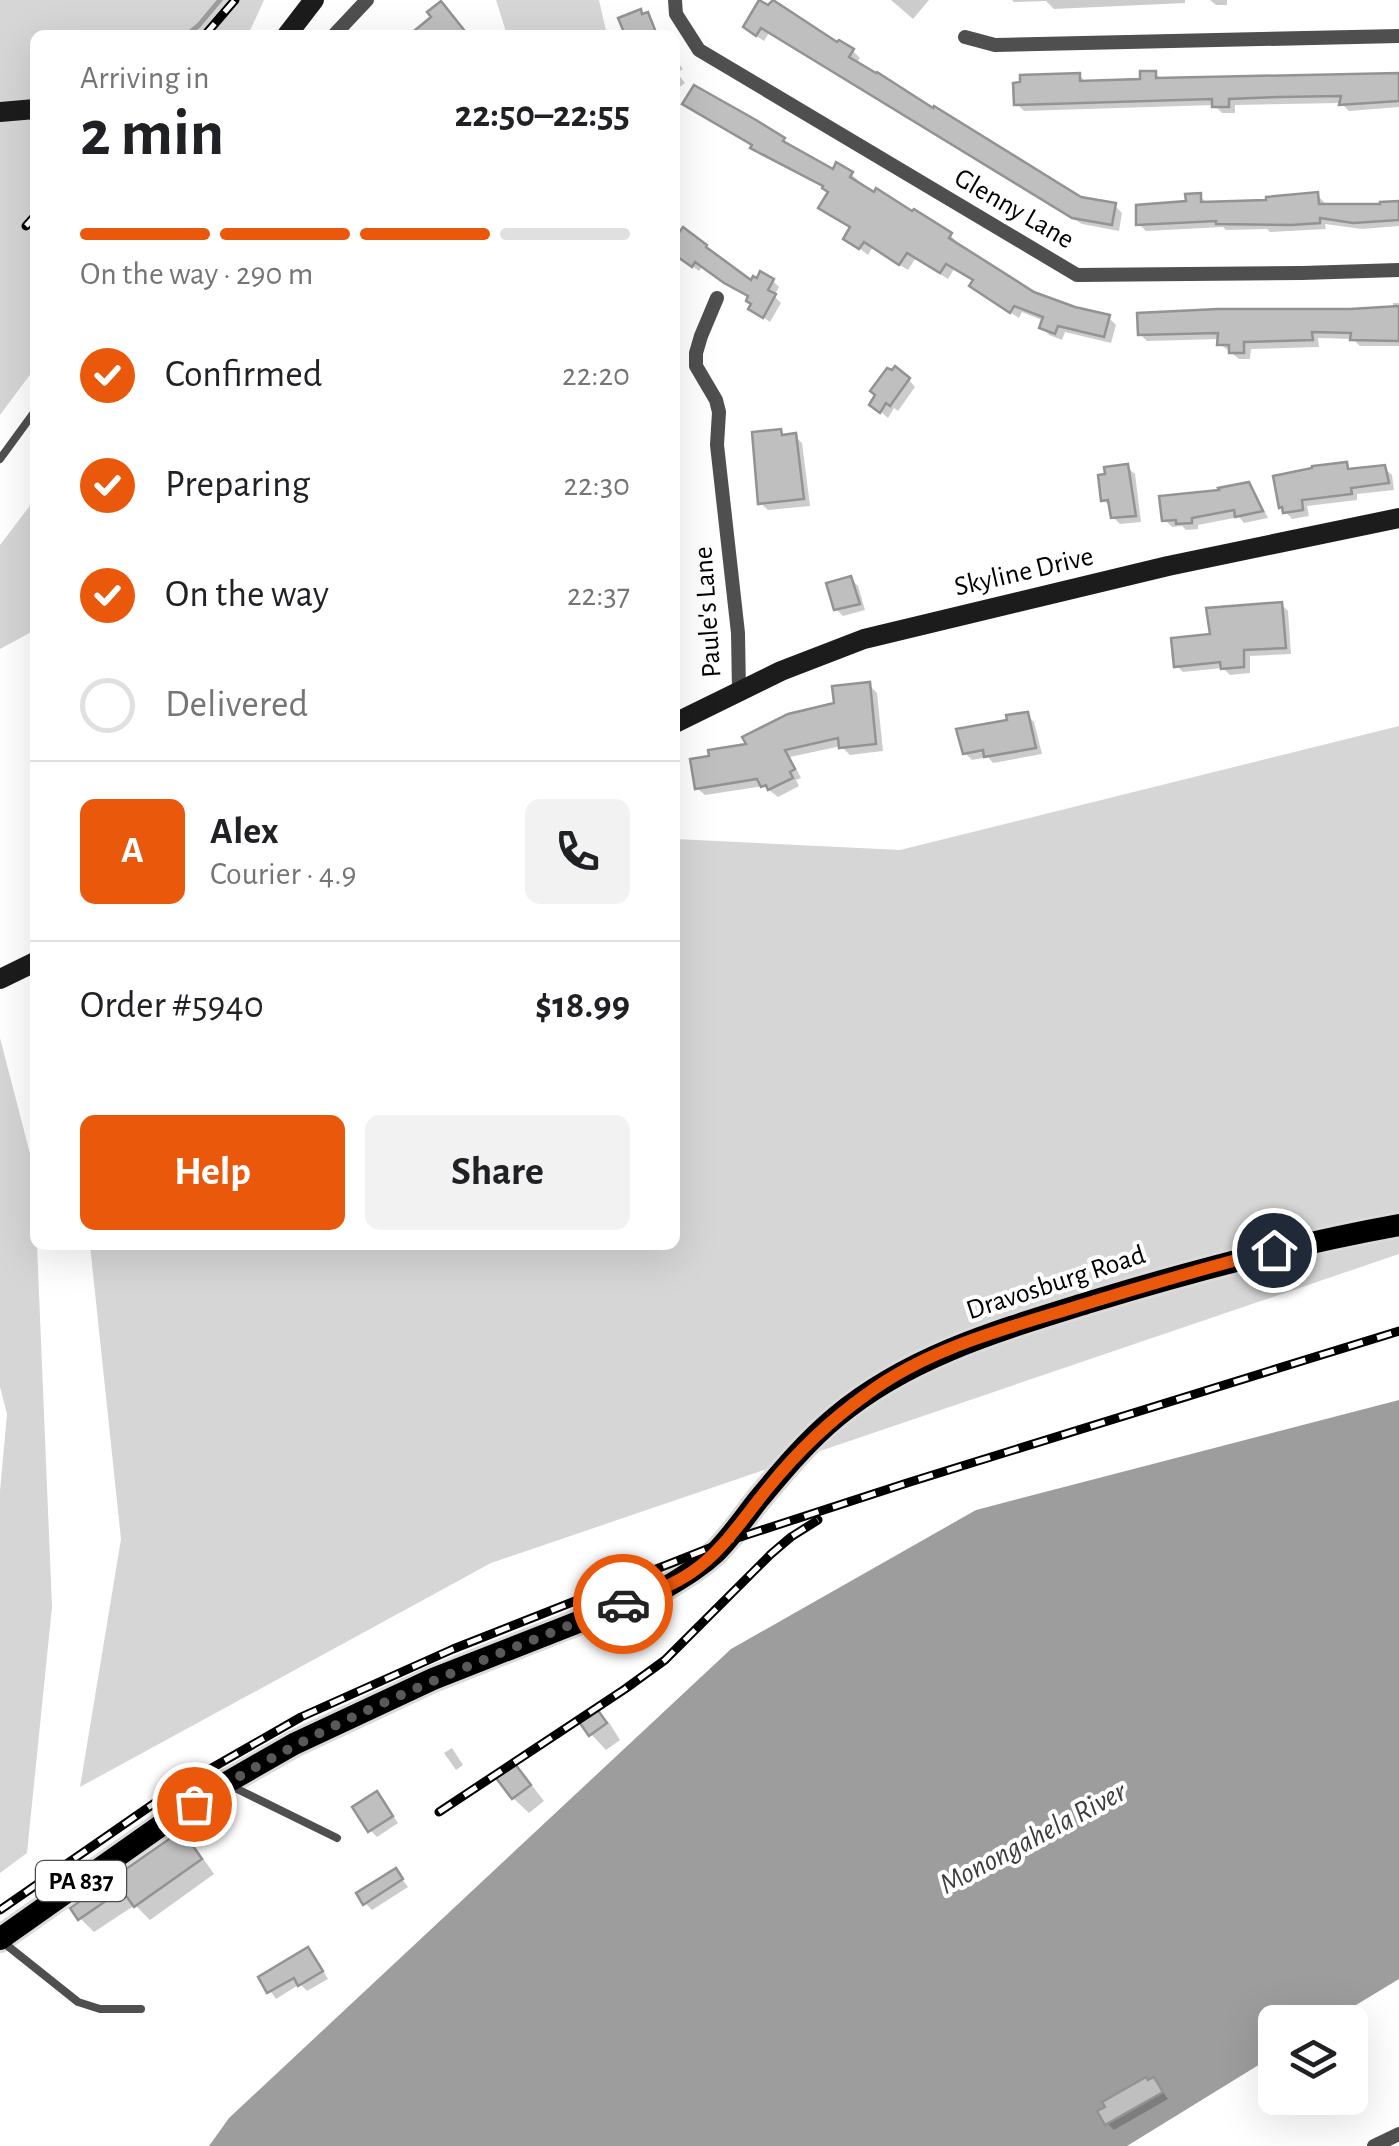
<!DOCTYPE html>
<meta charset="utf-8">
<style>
:root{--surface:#fff;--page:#f2f2f2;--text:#202124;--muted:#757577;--line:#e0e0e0;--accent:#ea580c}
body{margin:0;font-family:"Alegreya Sans",sans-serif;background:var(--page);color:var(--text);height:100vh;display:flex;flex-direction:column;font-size:38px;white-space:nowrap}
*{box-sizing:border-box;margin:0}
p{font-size:32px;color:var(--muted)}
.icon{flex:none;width:55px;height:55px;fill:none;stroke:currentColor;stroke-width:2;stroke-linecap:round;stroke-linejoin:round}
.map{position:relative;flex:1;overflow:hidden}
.drawer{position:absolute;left:30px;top:30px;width:650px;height:1220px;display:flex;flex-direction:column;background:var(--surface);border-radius:15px;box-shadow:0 10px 40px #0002}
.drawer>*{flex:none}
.fabs{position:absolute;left:1258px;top:2005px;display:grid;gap:20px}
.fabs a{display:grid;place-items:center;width:110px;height:110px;border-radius:15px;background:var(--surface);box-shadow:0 10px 40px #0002;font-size:50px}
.pin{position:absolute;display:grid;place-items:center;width:85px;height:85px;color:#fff;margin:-42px;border:5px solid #fff;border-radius:50%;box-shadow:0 2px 10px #0007}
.courier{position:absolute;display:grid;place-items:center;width:100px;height:100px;margin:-50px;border:8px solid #ea580c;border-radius:50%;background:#fff;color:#222;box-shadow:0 2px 12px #0007}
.headline em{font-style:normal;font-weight:700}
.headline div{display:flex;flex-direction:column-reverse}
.headline{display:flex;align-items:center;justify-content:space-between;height:170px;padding:0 50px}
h1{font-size:65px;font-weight:700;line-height:75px}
.bar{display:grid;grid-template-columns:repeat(4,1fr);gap:15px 10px;align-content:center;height:120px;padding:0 50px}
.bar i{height:12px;border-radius:8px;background:var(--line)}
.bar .current{background:var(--accent)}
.bar p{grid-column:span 4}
.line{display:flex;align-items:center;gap:25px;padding:0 50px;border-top:2px solid var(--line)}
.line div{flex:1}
.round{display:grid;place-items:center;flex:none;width:105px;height:105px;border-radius:15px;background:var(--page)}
ol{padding:0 50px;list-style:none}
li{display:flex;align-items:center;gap:30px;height:110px}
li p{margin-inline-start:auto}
li .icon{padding:10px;border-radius:50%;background:var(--accent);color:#fff;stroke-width:4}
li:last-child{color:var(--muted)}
li i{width:55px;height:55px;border:5px solid var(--line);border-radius:50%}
.action{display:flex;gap:20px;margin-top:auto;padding:20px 50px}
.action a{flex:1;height:115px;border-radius:15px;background:var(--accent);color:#fff;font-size:40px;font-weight:700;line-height:115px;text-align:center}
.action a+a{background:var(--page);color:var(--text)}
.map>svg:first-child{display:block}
.green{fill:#d6d6d6}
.water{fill:#9d9d9d}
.shadow{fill:#0003}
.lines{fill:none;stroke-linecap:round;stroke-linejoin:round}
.stream{stroke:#9d9d9d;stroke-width:5}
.building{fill:#bfbfbf;stroke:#939393;stroke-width:2.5}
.primary-casing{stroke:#dbdbdb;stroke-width:28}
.lane{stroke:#4f4f4f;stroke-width:8}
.street{stroke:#4f4f4f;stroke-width:14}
.secondary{stroke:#1c1c1c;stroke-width:20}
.primary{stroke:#000;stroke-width:22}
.rail-casing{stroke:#000;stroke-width:9}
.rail{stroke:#fff;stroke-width:5;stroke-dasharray:15;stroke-linecap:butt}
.done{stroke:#595959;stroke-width:10;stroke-dasharray:0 18}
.route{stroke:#ea580c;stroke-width:12}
.labels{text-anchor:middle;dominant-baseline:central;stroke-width:8;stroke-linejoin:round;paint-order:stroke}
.shield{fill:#fff;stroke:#4c4c4c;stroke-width:2.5}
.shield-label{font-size:25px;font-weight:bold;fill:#000}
.street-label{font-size:28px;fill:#000;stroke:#fff}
.water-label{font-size:30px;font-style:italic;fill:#3e3e3e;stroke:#fff}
</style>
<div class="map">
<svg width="1399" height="2146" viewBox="0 0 1399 2146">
<rect width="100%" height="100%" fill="#fff"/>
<!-- green -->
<g class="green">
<polygon points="0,0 264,0 248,35 35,35 35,368 0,415"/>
<polygon points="496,0 599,0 607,35 507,35"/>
<polygon points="35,499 35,630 0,649 0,545"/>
<polygon points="1399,726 1399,1254 491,1563 80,1787 121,1539 90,1245 675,1245 675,839 900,850"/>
<polygon points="0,1038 34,1169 35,1245 37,1245 52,1607 27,1853 0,1873 0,1491 7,1414 0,1387"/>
</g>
<!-- water -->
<polygon class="water" points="1399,1400 1399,1979 1328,2022 1275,2022 1275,2055 1127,2146 209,2146 229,2118 731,1649 976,1510"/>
<!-- shadow -->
<g class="shadow">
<polygon points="891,0 929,0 913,19"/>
<polygon points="1012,0 1185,0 1185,3 1054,9 1046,1 1014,2"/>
<polygon points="1210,0 1227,0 1227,5 1216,5"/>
<polygon points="760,3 853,51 860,58 856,64 1080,199 1115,206 1122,213 1119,231 1082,224 769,33 764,41 753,34"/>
<polygon points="675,59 683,69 677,73 685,83 677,89 675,87"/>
<polygon points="1155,73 1162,80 1399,76 1399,107 1349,111 1341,103 1235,105 1235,113 1222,113 1214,105 1024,111 1017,104 1079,75 1087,83 1142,82"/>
<polygon points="685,103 783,140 792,148 834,172 851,174 859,181 857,184 950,235 958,243 956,246 1033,294 1074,309 1108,317 1116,325 1111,343 1065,332 1062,340 1049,335 1042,327 1044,321 1022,312 1019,318 980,293 972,286 975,282 954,269 948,279 915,259 908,270 872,248 868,255 846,238 852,229 829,216 822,208 830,193 826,189 761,155 752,146 693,111"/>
<polygon points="1317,195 1324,202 1324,206 1383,207 1399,203 1399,226 1362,229 1325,224 1326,229 1270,232 1267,229 1226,230 1223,227 1146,231 1139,224 1189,203 1200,196 1207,203 1268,203"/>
<polygon points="675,243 752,284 773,281 779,287 774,296 781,303 770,322 751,309 753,305 750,298 733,289 702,267 699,271 675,253"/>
<polygon points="1393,303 1399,303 1399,346 1360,346 1353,339 1318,338 1319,347 1251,349 1250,359 1239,359 1220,344 1220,339 1147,341 1140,334 1393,308"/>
<polygon points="909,380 915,387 898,411 894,408 888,418 872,404"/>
<polygon points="781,432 785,437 795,436 802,443 810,506 768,510 760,503"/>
<polygon points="1346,465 1352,471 1384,468 1392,475 1394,490 1357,494 1357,500 1307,506 1309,516 1292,519 1281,507"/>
<polygon points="1127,467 1135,474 1141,522 1120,524 1113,517 1112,508 1103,500"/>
<polygon points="1248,484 1255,492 1268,518 1244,523 1239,517 1198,525 1198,529 1186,530 1182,526 1172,527 1165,520 1222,492"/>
<polygon points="851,579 858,586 865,610 843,616 836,609"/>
<polygon points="1281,604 1288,611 1291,654 1250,656 1250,673 1230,675 1223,668 1183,672 1177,666"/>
<polygon points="869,685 877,693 883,751 850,755 841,746 790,757 801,778 796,780 799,786 778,797 764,786 705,795 697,788 749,746 837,705"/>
<polygon points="1027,715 1034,722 1042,754 993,763 988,757 972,760 965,753 1010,722"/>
<polygon points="32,744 35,744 35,774 34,773"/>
<polygon points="595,1709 610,1724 620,1740 606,1750 591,1734"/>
<polygon points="452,1748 463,1765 456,1770 444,1753"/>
<polygon points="512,1763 527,1779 544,1801 529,1813 513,1798"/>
<polygon points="383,1801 398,1823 377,1837 370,1830"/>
<polygon points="182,1833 195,1847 214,1874 150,1920 135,1905 94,1932 80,1918"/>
<polygon points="396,1871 408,1887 372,1910 365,1903"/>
<polygon points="308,1950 315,1957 328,1979 307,1991 300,1984 276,1999 261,1978"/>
<polygon points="1154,2080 1168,2099 1114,2130 1107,2123"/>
</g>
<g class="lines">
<!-- stream -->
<polyline class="stream" points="187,35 199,25 220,0"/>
</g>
<!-- building -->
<g class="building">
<polygon points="759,0 768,5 773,0 837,42 839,40 854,49 849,57 876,73 877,72 933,108 934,106 1081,197 1116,203 1112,225 1072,218 761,28 756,36 743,27"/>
<polygon points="441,1 468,35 409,35 431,17 427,12"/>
<polygon points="641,9 642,14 648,12 657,35 625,35 618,18"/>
<polygon points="1140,71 1156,71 1156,78 1399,73 1399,101 1339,105 1341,96 1279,97 1229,99 1229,107 1212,107 1212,99 1014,105 1013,83 1020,82 1020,75 1080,73 1080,81 1140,79"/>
<polygon points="694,85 756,120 785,138 783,141 833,169 836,162 853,172 850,177 874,192 876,188 912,211 914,209 952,233 949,238 1034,292 1075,307 1110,315 1104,337 1058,326 1055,334 1039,328 1043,317 1014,306 1010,313 969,286 973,280 946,264 940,273 907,253 899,265 864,242 859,249 843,239 850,227 818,208 828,192 822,188 823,186 750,148 752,145 682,104"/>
<polygon points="1318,192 1319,204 1380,204 1380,202 1399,201 1399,220 1353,223 1320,218 1320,223 1292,225 1216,224 1216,221 1136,225 1136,205 1186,201 1185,194 1201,193 1201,202 1266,200 1266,197"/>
<polygon points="683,227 707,245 706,247 751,280 753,276 757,278 760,271 774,279 768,290 776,294 763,318 748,309 751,304 746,301 748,296 724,283 695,262 692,267 675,255 675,238"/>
<polygon points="1399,306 1399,341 1350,340 1351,333 1312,332 1313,340 1244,342 1244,353 1229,353 1229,345 1217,345 1218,333 1138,335 1137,313 1218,309 1350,309"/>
<polygon points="895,366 910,378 890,406 886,403 880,413 869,405 875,395 870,391 887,368 892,370"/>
<polygon points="781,429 782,435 796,433 804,499 758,504 752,432"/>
<polygon points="1347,462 1348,469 1385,465 1389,483 1351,488 1352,494 1302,500 1303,510 1283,513 1282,507 1279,508 1273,476 1312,468 1312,466"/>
<polygon points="1128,464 1136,516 1111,518 1108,500 1101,501 1098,475 1105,474 1104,467"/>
<polygon points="1249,482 1263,511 1235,517 1234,510 1192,518 1192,523 1176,524 1176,520 1162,521 1159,496 1219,490 1218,488"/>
<polygon points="851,576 860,604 834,610 826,583"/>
<polygon points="1282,602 1286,648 1244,650 1244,667 1221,669 1220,662 1174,667 1171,638 1210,634 1206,608"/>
<polygon points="870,682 876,744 839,748 838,738 785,750 795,769 790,772 793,778 768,790 766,785 761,787 757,779 695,789 690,759 709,756 708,750 746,744 742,737 788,714 834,703 832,686"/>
<polygon points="1028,712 1036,748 984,757 983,750 963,754 956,729 1007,720 1006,715"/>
<polygon points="595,1706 607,1723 589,1736 577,1719"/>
<polygon points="512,1760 531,1785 512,1799 493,1774"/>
<polygon points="377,1791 393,1816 368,1832 352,1807"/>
<polygon points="182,1830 202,1859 134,1907 122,1890 78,1920 70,1908"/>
<polygon points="396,1868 403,1879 363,1905 356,1893"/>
<polygon points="308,1947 323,1971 298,1986 294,1978 267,1993 258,1977"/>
<polygon points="1146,2077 1148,2080 1154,2077 1163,2092 1105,2125 1097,2111 1105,2107 1102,2102"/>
</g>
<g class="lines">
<defs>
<path id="primary" d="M0 1939 163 1824 226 1783 294 1744 433 1679 665 1588C683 1577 700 1567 715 1553 731 1537 744 1518 758 1500 782 1471 806 1442 836 1417 909 1356 1000 1330 1090 1302 1192 1271 1294 1244 1399 1225"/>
</defs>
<!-- primary casing -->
<use href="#primary" class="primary-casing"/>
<!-- lane -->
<g class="lane">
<polyline points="0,459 35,411"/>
<polyline points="229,1785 337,1838"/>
<polyline points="4,1943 78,2002 100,2009 141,2009"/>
</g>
<!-- street -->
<g class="street">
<polyline points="675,0 676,14 699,50 1077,275 1302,273 1399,270"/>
<polyline points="334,35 367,0"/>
<polyline points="965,37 995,45 1399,36"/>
<polyline points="717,298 701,336 696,353 696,366 716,400 719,412 717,445 738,633 739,692"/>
<polyline points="1374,2146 1399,2134"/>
</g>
<!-- secondary -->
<g class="secondary">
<polyline points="287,35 314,0"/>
<polyline points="0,112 35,109"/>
<polyline points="675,723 781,671 864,639 1168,566 1399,518"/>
<polyline points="0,979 35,962"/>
</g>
<!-- primary -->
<use href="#primary" class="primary"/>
<defs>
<g id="rail">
<polyline points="205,35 235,0"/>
<polyline points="26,226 35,216"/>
<polyline points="439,1812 625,1689 665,1660 771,1554 791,1537 818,1520"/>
<polyline points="0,1910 175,1789 301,1717 453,1649 725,1542 910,1482 1399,1331"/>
</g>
</defs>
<!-- rail casing -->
<use href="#rail" class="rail-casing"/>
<!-- rail -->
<use href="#rail" class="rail"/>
</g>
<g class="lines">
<!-- done -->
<path class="done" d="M194 1804C328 1718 476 1663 623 1604"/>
<!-- route -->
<path class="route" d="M623 1604C646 1595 670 1587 692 1572 723 1551 744 1517 768 1488 797 1452 829 1421 867 1394 926 1350 1000 1330 1069 1309 1137 1288 1205 1268 1274 1250"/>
</g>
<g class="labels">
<!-- shield labels -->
<rect class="shield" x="36" y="1861" width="90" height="40" rx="8"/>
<g class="shield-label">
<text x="81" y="1881">PA 837</text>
</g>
<!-- street labels -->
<g class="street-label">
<text transform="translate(1014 209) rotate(30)">Glenny Lane</text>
<text transform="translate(1024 572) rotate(-13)">Skyline Drive</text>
<text transform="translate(708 612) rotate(-94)">Paule's Lane</text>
<text transform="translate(1056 1283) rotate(-18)">Dravosburg Road</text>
</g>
<!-- water labels -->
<g class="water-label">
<text transform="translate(1033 1838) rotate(-28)">Monongahela River</text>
</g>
</g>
</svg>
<div class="fabs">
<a><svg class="icon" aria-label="layers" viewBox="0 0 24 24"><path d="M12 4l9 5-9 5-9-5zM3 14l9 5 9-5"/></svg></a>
</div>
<div class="pin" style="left:194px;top:1804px;background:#ea580c"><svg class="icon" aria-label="bag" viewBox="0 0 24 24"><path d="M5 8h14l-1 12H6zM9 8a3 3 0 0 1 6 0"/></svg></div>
<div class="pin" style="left:1274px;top:1250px;background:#1f2937"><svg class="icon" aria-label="home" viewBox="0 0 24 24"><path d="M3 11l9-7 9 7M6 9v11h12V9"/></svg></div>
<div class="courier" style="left:623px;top:1604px"><svg class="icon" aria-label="car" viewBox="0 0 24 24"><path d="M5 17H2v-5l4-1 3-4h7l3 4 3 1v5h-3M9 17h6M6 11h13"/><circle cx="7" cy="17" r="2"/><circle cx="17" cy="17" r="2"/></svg></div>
<section class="drawer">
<div class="headline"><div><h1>2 min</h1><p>Arriving in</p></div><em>22:50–22:55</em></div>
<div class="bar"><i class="current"></i><i class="current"></i><i class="current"></i><i></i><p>On the way · 290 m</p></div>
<ol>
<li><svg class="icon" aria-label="check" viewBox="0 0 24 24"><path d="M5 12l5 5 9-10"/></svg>Confirmed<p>22:20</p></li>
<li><svg class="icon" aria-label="check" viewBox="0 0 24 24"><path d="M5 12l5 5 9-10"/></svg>Preparing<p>22:30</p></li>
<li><svg class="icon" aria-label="check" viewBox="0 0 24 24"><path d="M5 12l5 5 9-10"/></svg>On the way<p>22:37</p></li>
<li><i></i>Delivered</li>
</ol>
<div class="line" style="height:180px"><b class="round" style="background:var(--accent);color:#fff">A</b><div><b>Alex</b><p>Courier · 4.9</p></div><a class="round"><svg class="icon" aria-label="phone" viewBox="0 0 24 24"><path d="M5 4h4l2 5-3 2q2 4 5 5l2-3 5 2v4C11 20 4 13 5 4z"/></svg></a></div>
<div class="line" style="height:130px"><div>Order #5940</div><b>$18.99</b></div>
<div class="action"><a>Help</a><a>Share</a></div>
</section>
</div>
